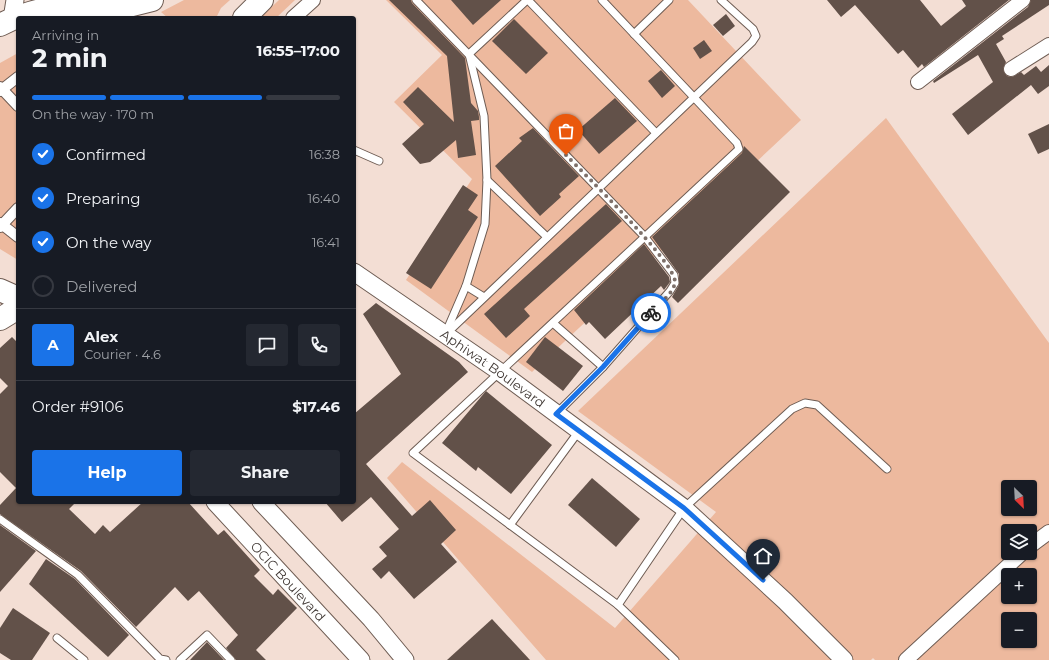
<!DOCTYPE html>
<meta charset="utf-8">
<style>
:root{--surface:#171b24;--page:#242831;--text:#f1f3f6;--muted:#9ea1a6;--line:#363941;--accent:#1a73e8}
body{margin:0;font-family:Montserrat,sans-serif;background:var(--page);color:var(--text);height:100vh;display:flex;flex-direction:column;font-size:15px;white-space:nowrap}
*{box-sizing:border-box;margin:0}
p{font-size:13px;color:var(--muted)}
.icon{flex:none;width:22px;height:22px;fill:none;stroke:currentColor;stroke-width:2;stroke-linecap:round;stroke-linejoin:round}
.map{position:relative;flex:1;overflow:hidden}
.side{position:absolute;left:16px;top:16px;width:340px;height:488px;display:flex;flex-direction:column;background:var(--surface);border-radius:4px;box-shadow:0 1px 3px #0004}
.side>*{flex:none}
.needle{width:26px;rotate:156deg}
.fabs{position:absolute;left:1001px;top:480px;display:grid;gap:8px}
.fabs a{display:grid;place-items:center;width:36px;height:36px;border-radius:4px;background:var(--surface);box-shadow:0 1px 3px #0004;font-size:20px}
.pin{position:absolute;display:grid;place-items:center;width:34px;height:34px;color:#fff;margin:-41px -17px;border-radius:50% 50% 50% 0;rotate:-45deg;box-shadow:0 0 4px #0007}
.pin .icon{rotate:45deg}
.courier{position:absolute;display:grid;place-items:center;width:40px;height:40px;margin:-20px;border:3px solid #1a73e8;border-radius:50%;background:#fff;color:#222;box-shadow:0 1px 5px #0007}
.summary em{font-style:normal;font-weight:700}
.summary div{display:flex;flex-direction:column-reverse}
.summary{display:flex;align-items:center;justify-content:space-between;height:68px;padding:0 16px}
h1{font-size:26px;font-weight:700;line-height:30px}
.bar{display:grid;grid-template-columns:repeat(4,1fr);gap:6px 4px;align-content:center;height:48px;padding:0 16px}
.bar i{height:5px;border-radius:3px;background:var(--line)}
.bar .on{background:var(--accent)}
.bar p{grid-column:span 4}
.line{display:flex;align-items:center;gap:10px;padding:0 16px;border-top:1px solid var(--line)}
.line div{flex:1}
.round{display:grid;place-items:center;flex:none;width:42px;height:42px;border-radius:4px;background:var(--page)}
ol{padding:0 16px;list-style:none}
li{display:flex;align-items:center;gap:12px;height:44px}
li p{margin-inline-start:auto}
li .icon{padding:4px;border-radius:50%;background:var(--accent);color:#fff;stroke-width:4}
li:last-child{color:var(--muted)}
li i{width:22px;height:22px;border:2px solid var(--line);border-radius:50%}
.button{display:flex;gap:8px;margin-top:auto;padding:8px 16px}
.button a{flex:1;height:46px;border-radius:4px;background:var(--accent);color:#fff;font-size:16px;font-weight:700;line-height:46px;text-align:center}
.button a+a{background:var(--page);color:var(--text)}
.map>svg:first-child{display:block}
.green{fill:#edb99e;fill-rule:evenodd}
.building{fill:#625149}
.lines{fill:none;stroke-linecap:round;stroke-linejoin:round}
.service-casing{stroke:#6e5c53;stroke-width:9}
.pedestrian-casing{stroke:#6e5c53;stroke-width:12}
.minor-casing{stroke:#6e5c53;stroke-width:16}
.tertiary-casing{stroke:#6e5c53;stroke-width:19}
.trunk-casing{stroke:#6e5c53;stroke-width:24}
.service{stroke:#fff;stroke-width:7}
.pedestrian{stroke:#fff;stroke-width:10}
.minor{stroke:#fff;stroke-width:14}
.tertiary{stroke:#fff;stroke-width:17}
.trunk{stroke:#fff;stroke-width:22}
.done{stroke:#7e716b;stroke-width:4;stroke-dasharray:0 7.2}
.route{stroke:#1a73e8;stroke-width:5}
.labels{text-anchor:middle;dominant-baseline:central;stroke-width:4;stroke-linejoin:round;paint-order:stroke}
.street-label{font-size:13px;fill:#3f3733;stroke:#f3ded4}
</style>
<div class="map">
<svg width="1049" height="660" viewBox="0 0 1049 660">
<rect width="100%" height="100%" fill="#f3ded4"/>
<!-- green -->
<g class="green">
<polygon points="184,0 230,0 221,8 216,18 168,18 161,12"/>
<polygon points="279,0 295,0 276,18 260,18"/>
<polygon points="386,0 688,0 801,120 532,372 406,280 472,179 394,102 442,55"/>
<polygon points="18,53 18,260 0,249 0,63"/>
<path d="M886 118 1049 343V660H875L873 658 871 660H546L387 478 402 462 615 628 716 512 578 411ZM1008 487H1030V509H1008ZM1008 531H1030V553H1008ZM1008 575H1030V597H1008ZM1008 619H1030V641H1008Z"/>
</g>
<!-- building -->
<g class="building">
<polygon points="389,0 411,0 412,3 465,58 471,103 478,111 479,117 479,120 471,121 476,155 458,158 456,140 430,162 420,164 402,144 424,124 403,102 418,87 454,122 447,56"/>
<polygon points="451,0 501,0 473,25"/>
<polygon points="827,0 920,0 941,26 966,6 962,0 1009,0 924,67 922,64 918,68 903,50 898,54 855,5 841,17"/>
<polygon points="1031,0 1049,0 1049,5 1002,36 1004,39 996,44 1006,62 1003,69 1007,76 1012,77 1021,72 1024,75 1036,66 1041,72 1049,65 1049,86 1038,94 1031,85 968,135 952,114 993,82 978,55 934,83 933,81 1028,7"/>
<polygon points="726,14 735,26 723,36 713,25"/>
<polygon points="514,19 548,53 526,74 492,41"/>
<polygon points="704,40 712,51 700,59 693,48"/>
<polygon points="661,70 675,86 662,98 648,81"/>
<polygon points="615,98 637,121 599,154 578,130"/>
<polygon points="1049,124 1049,149 1038,154 1028,134"/>
<polygon points="533,128 579,176 559,194 561,197 540,216 495,166 522,141 519,138"/>
<polygon points="744,146 790,192 678,303 672,297 679,285 679,274 652,237 742,153"/>
<polygon points="463,185 478,195 468,210 478,217 431,289 406,273"/>
<polygon points="606,204 622,221 524,309 530,316 506,338 484,314"/>
<polygon points="644,244 669,277 670,282 664,290 661,286 605,339 589,322 586,325 574,310"/>
<polygon points="376,303 459,362 468,372 366,464 412,516 430,500 456,530 441,544 457,562 414,599 389,571 381,579 372,569 387,556 379,547 399,529 371,497 342,522 325,502 354,502 354,414 401,374 363,314"/>
<polygon points="12,337 18,343 18,502 76,502 69,509 95,534 103,525 110,532 143,502 188,502 218,535 224,530 260,570 254,576 273,595 278,589 297,608 256,650 266,660 236,660 226,648 238,635 199,591 188,601 175,587 136,627 81,571 0,514 0,505 16,488 0,472 0,394 8,386 0,378 0,348"/>
<polygon points="545,337 583,366 563,391 526,362"/>
<polygon points="486,391 552,445 511,494 478,467 476,471 442,443"/>
<polygon points="592,478 640,519 616,547 568,505"/>
<polygon points="0,525 36,551 0,592"/>
<polygon points="46,559 75,579 129,635 108,657 29,584"/>
<polygon points="13,608 50,633 32,660 11,660 0,653 0,628"/>
<polygon points="492,619 530,660 447,660"/>
<polygon points="207,642 224,660 190,660"/>
</g>
<g class="lines">
<defs>
<g id="service">
<polyline points="416,0 645,237 674,275 675,283 670,291 603,367 557,413"/>
<polyline points="528,0 656,133"/>
<polyline points="602,0 737,143 739,149 413,453 618,605 675,660"/>
<polyline points="634,34 669,0"/>
<polyline points="354,150 379,161"/>
<polyline points="487,180 547,237"/>
<polyline points="466,286 484,297"/>
<polyline points="553,323 603,367"/>
<polyline points="447,330 466,286 485,224 487,180 484,116 469,54 527,0"/>
<polyline points="445,335 752,42 756,36 753,29 721,0"/>
<polyline points="0,519 78,575 160,659 166,660"/>
<polyline points="510,525 579,431"/>
<polyline points="618,605 684,508 792,409 805,403 817,405 887,469"/>
<polyline points="57,638 84,660"/>
<polyline points="180,660 207,635 231,660"/>
</g>
<g id="pedestrian">
<polyline points="0,87 18,106"/>
<polyline points="0,91 18,77"/>
<polyline points="0,223 18,237"/>
<polyline points="0,227 18,208"/>
</g>
<g id="minor">
<polyline points="293,18 313,0"/>
<polyline points="1011,69 1049,45"/>
<polyline points="918,82 1023,0"/>
<polyline points="1030,546 1049,532"/>
<polyline points="906,660 1022,553"/>
</g>
<g id="tertiary">
<polyline points="12,19 15,0"/>
<path id="s1" d="M354 272 500 372 684 508 785 601 844 660"/>
<path id="s2" d="M215 502 361 660"/>
<polyline points="261,502 371,619 405,660"/>
</g>
<g id="trunk">
<polyline points="100,10 120,8 152,0"/>
<polyline points="244,18 262,0"/>
<path d="M0 25C28 10 69 1 100 10 107 12 114 15 120 18"/>
<polyline points="0,290 18,298"/>
<polyline points="0,319 18,308"/>
</g>
</defs>
<!-- service casing -->
<use href="#service" class="service-casing"/>
<!-- pedestrian casing -->
<use href="#pedestrian" class="pedestrian-casing"/>
<!-- minor casing -->
<use href="#minor" class="minor-casing"/>
<!-- tertiary casing -->
<use href="#tertiary" class="tertiary-casing"/>
<!-- trunk casing -->
<use href="#trunk" class="trunk-casing"/>
<!-- service -->
<use href="#service" class="service"/>
<!-- pedestrian -->
<use href="#pedestrian" class="pedestrian"/>
<!-- minor -->
<use href="#minor" class="minor"/>
<!-- tertiary -->
<use href="#tertiary" class="tertiary"/>
<!-- trunk -->
<use href="#trunk" class="trunk"/>
</g>
<g class="lines">
<!-- done -->
<path class="done" d="M566 155C583 173 676 263 675 282 674 293 658 305 651 313"/>
<!-- route -->
<polyline class="route" points="651,313 603,367 556,414 684,508 763,580"/>
</g>
<g class="labels">
<!-- street labels -->
<g class="street-label">
<text stroke="none"><textPath href="#s1" startOffset="169">Aphiwat Boulevard</textPath></text>
<text stroke="none"><textPath href="#s2" startOffset="108">OCIC Boulevard</textPath></text>
</g>
</g>
</svg>
<div class="fabs">
<a><svg class="needle" viewBox="-14 -14 28 28"><path d="M0-13l5 13h-10z" fill="#e53935"/><path d="M0 13l5-13h-10z" fill="#9ea1a6"/></svg></a>
<a><svg class="icon" aria-label="layers" viewBox="0 0 24 24"><path d="M12 4l9 5-9 5-9-5zM3 14l9 5 9-5"/></svg></a>
<a>+</a>
<a>−</a>
</div>
<div class="pin" style="left:566px;top:155px;background:#ea580c"><svg class="icon" aria-label="bag" viewBox="0 0 24 24"><path d="M5 8h14l-1 12H6zM9 8a3 3 0 0 1 6 0"/></svg></div>
<div class="pin" style="left:763px;top:580px;background:#1f2937"><svg class="icon" aria-label="home" viewBox="0 0 24 24"><path d="M3 11l9-7 9 7M6 9v11h12V9"/></svg></div>
<div class="courier" style="left:651px;top:313px"><svg class="icon" aria-label="bike" viewBox="0 0 24 24"><circle cx="6" cy="16" r="4"/><circle cx="18" cy="16" r="4"/><path d="M6 16l4-8h5l3 8M10 8l3 8H6M13 5h3"/></svg></div>
<section class="side">
<div class="summary"><div><h1>2 min</h1><p>Arriving in</p></div><em>16:55–17:00</em></div>
<div class="bar"><i class="on"></i><i class="on"></i><i class="on"></i><i></i><p>On the way · 170 m</p></div>
<ol>
<li><svg class="icon" aria-label="check" viewBox="0 0 24 24"><path d="M5 12l5 5 9-10"/></svg>Confirmed<p>16:38</p></li>
<li><svg class="icon" aria-label="check" viewBox="0 0 24 24"><path d="M5 12l5 5 9-10"/></svg>Preparing<p>16:40</p></li>
<li><svg class="icon" aria-label="check" viewBox="0 0 24 24"><path d="M5 12l5 5 9-10"/></svg>On the way<p>16:41</p></li>
<li><i></i>Delivered</li>
</ol>
<div class="line" style="height:72px"><b class="round" style="background:var(--accent);color:#fff">A</b><div><b>Alex</b><p>Courier · 4.6</p></div><a class="round"><svg class="icon" aria-label="chat" viewBox="0 0 24 24"><path d="M4 5h16v11H9l-5 4z"/></svg></a><a class="round"><svg class="icon" aria-label="phone" viewBox="0 0 24 24"><path d="M5 4h4l2 5-3 2q2 4 5 5l2-3 5 2v4C11 20 4 13 5 4z"/></svg></a></div>
<div class="line" style="height:52px"><div>Order #9106</div><b>$17.46</b></div>
<div class="button"><a>Help</a><a>Share</a></div>
</section>
</div>
